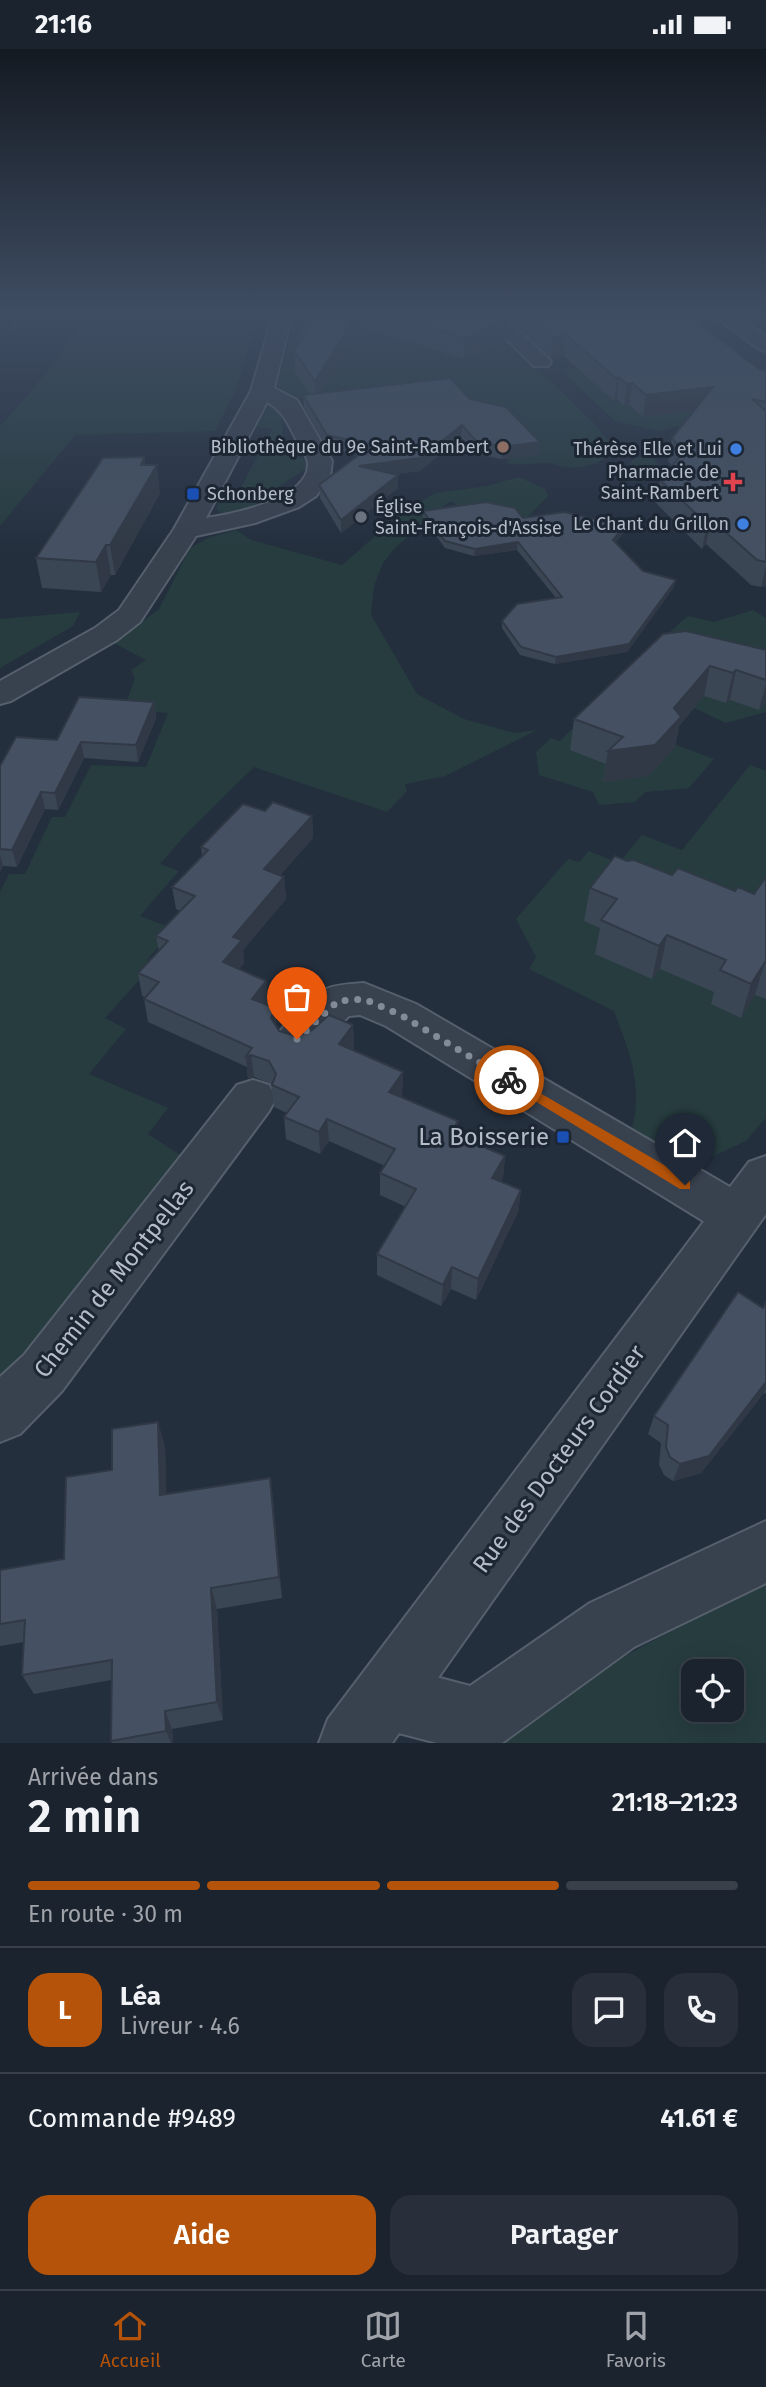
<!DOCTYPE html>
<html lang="fr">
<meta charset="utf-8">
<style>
:root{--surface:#1b232e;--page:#282f3a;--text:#f1f3f6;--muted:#a0a4aa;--line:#39404a;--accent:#b45309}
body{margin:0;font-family:"Fira Sans",sans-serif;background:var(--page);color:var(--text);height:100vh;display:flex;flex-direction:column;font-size:26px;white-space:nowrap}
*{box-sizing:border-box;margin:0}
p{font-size:23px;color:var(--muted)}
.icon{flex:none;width:38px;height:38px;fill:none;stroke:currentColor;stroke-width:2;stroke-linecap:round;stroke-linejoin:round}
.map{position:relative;height:1694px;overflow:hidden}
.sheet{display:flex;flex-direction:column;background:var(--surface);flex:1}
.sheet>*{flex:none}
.fabs{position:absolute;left:681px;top:1610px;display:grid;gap:14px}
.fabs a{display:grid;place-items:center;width:63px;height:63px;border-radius:14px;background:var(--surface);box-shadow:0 7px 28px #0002,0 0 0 2px var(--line);font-size:35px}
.pin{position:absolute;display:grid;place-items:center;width:60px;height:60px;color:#fff;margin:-72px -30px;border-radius:50% 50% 50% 0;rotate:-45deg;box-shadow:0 0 7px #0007}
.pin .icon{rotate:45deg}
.courier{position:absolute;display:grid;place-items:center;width:70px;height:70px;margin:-35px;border:5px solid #b45309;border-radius:50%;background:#fff;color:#222;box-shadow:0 2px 9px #0007}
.summary em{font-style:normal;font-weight:600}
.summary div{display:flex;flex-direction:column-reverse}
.summary{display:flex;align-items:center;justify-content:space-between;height:119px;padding:0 28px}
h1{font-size:46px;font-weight:600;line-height:52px}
.bar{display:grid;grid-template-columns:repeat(4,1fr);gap:10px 7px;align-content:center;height:84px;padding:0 28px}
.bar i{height:9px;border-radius:5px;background:var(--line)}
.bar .selected{background:var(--accent)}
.bar p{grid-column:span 4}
.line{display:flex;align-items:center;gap:18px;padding:0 28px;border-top:2px solid var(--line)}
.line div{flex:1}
.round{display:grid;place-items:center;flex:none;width:74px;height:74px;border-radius:21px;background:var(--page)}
.action{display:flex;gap:14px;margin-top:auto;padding:14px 28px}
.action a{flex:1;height:80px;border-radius:21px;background:var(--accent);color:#fff;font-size:28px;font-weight:600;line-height:80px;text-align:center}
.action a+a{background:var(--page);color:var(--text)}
.status{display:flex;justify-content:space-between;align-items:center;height:49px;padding:0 35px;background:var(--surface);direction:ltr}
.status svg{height:19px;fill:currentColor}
.dock{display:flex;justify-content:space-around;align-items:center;height:98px;border-top:2px solid var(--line);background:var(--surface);font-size:19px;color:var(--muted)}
.dock a{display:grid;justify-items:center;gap:4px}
.dock .selected{color:var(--accent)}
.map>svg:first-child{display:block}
.green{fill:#263c3f;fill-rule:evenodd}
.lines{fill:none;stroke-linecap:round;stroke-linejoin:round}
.minor-casing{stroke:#565f6c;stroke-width:4}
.tertiary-casing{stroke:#565f6c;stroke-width:4}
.minor{fill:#38414e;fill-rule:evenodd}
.tertiary{fill:#38414e;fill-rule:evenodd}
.rail-casing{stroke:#5a6575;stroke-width:4.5}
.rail{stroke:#1d2633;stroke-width:2.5;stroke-dasharray:9;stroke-linecap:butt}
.wall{fill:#3b4654}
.shaded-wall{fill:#303945}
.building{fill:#455162;stroke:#303945;stroke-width:2}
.route{fill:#b45309}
.done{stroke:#828b98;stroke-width:7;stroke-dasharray:0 12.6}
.education-dot{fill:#8d6e63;stroke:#1d2633;stroke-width:2.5}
.shop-dot{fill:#3f7fe0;stroke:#1d2633;stroke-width:2.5}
.health-dot{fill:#e0444e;stroke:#1d2633;stroke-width:2.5}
.transit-dot{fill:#1a4fb4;stroke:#1d2633;stroke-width:2.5}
.worship-dot{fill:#6b7280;stroke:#1d2633;stroke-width:2.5}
.labels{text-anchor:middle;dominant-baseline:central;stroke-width:6;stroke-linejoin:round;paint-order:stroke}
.far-poi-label{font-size:18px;fill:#b4bcc9;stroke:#1d2633;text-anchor:end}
.near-poi-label{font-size:24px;fill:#b4bcc9;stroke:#1d2633;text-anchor:end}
.near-street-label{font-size:24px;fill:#b4bcc9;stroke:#1d2633}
</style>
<div class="status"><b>21:16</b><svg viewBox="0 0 49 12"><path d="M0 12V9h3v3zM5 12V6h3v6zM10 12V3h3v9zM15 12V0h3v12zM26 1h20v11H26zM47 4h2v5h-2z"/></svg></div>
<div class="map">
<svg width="766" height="1694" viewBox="0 0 766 1694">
<rect width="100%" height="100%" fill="#242f3e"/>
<!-- green -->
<g class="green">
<path d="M84 263H266L250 293 236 340 215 382 75 386 0 477V377C32 342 65 306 84 263Z"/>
<path d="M299 263H478L593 373 615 400C603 414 586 420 566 418 561 418 556 415 550 414 535 413 522 418 506 414L510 409 531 398 324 348 301 350 277 337 293 274Z"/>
<polygon points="560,320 585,320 614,351 629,356 643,368 686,344 702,372 658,382 615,372"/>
<polygon points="271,353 281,357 284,407 316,411 315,422 304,421 255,453 262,460 225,466 216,460 220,451 234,451 272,380 256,378"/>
<polygon points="644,408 654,410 661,419 648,431 631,433 624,425 632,421 629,415 635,409"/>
<polygon points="519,428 545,440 548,447 527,469 486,460 465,463 451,452 445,456 395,499 383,514 374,537 371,566 417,645 464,670 515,684 537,681 445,727 405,735 407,742 387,763 254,718 187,784 160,815 179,822 140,867 174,880 147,911 152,917 105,969 126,980 89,1025 168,1059 148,1085 180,1106 36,1290 0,1328 0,843 9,825 25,825 52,768 65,768 91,716 146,718 168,664 124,660 135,629 131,621 146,611 114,594 159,560 190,499 208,489 236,481 251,491 342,516 405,461 436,444 487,437"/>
<polygon points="753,561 766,569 766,663 726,674 694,659 684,670 678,668 660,690 714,710 689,739 645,743 635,753 599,756 593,743 539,726 536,703 551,689 560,692 663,589 688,567 714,573"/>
<polygon points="80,563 73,577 0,619 0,570"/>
<path d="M750 716 766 722V1069L746 1092 703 1112 662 1100 631 1083C644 1037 630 1005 614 962L529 920 536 908 516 870 568 810 579 813 589 802 619 814 642 786 682 801Z"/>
<path d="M766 1532V1694H487L606 1617ZM693 1622H732V1661H693Z"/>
</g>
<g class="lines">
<defs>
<g id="minor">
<path d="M274 263H296L291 268 274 339 297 351 300 356 332 412 330 428 316 447 299 458 255 474 196 487 140 573 117 591 11 652 0 655V632L95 579 119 561 174 480 251 342ZM267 353C283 362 288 374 296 390 300 397 307 406 308 414 310 450 233 465 206 469Z"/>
<polygon points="479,263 499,263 548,309 551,313 548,317 534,317"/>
<path d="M364 934 416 955 752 1151 760 1166 752 1181 735 1187 718 1181 386 977 360 966 349 967 312 1002 297 1007 282 1002 275 990C283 976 311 947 326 940 338 935 351 935 364 934Z"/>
<polygon points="253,1031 269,1036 276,1049 269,1062 62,1342 20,1385 0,1393 0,1328 24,1306 237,1036"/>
<polygon points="766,1472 766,1534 634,1598 502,1694 437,1694 387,1681 364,1671 354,1648 364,1625 387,1615 470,1637 590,1554"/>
</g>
<g id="tertiary">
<polygon points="709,263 731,263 766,287 766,302 759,300"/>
<polygon points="766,1107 766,1165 392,1694 319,1694 328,1670 749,1113"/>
</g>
</defs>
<!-- minor casing -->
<use href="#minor" class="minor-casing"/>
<!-- tertiary casing -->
<use href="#tertiary" class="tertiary-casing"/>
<!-- minor -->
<use href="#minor" class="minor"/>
<!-- tertiary -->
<use href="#tertiary" class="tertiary"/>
<defs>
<polyline id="rail" points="14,278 24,263"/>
</defs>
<!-- rail casing -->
<use href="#rail" class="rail-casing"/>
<!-- rail -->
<use href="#rail" class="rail"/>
</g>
<!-- wall -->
<g class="wall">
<polygon points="314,263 497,263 506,271 505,292 464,310 361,278 321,344 470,350 540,393 539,406 502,410 476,405 461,388 420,422 394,425 398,439 341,484 320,449 319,436 359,406 327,399 304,358 303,346 310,345 295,323 294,302 299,295 299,283"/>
<polygon points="502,263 684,263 760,321 766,321 766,537 761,538 751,536 706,495 702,500 656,454 660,431 672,417 668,412 672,389 694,362 643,368 629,356 624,357 617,350 614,352 564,307 551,309"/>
<polygon points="144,408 145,416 160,444 115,526 111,526 101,543 42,539 36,509"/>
<polygon points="423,462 523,469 623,484 616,493 643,522 674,538 627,603 555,615 520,606 502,579 502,572 556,549 517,501 474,507 445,499 423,469"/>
<polygon points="663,585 766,601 766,653 759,661 730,651 726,654 704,647 679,677 675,698 649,727 603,733 606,715 570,701 574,670"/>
<polygon points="154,653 156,669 138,713 84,709 58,761 45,760 17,818 3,817 0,823 0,717 57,691"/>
<polygon points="312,767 313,789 280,826 284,828 286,850 243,901 244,914 239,920 266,932 269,954 267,956 279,982 296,987 353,976 354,999 352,1001 403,1023 402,1046 401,1048 458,1072 458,1086 505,1107 503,1129 501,1132 521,1141 518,1163 476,1251 451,1240 441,1257 377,1226 377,1205 406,1158 380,1146 380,1124 385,1117 329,1092 320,1105 286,1090 284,1068 287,1064 274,1058 271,1035 254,1028 248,1030 247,1018 148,973 144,950 145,948 142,947 138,924 159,902 156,887 180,862 176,860 172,838 202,807 201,798"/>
<polygon points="627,812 672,826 735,842 754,845 766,828 766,950 755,946 741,969 711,955 714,943 660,920 652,930 595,905 600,879 584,872 590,839"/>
<polygon points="766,1254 766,1345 764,1344 701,1424 673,1432 664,1426 659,1416 661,1394 648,1385 654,1367 763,1259"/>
<polygon points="165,1397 166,1445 273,1451 282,1549 217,1560 223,1671 172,1680 173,1694 112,1694 111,1692 111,1631 34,1645 22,1626 24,1593 0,1597 0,1521 64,1510 112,1421"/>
</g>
<!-- shaded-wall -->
<g class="shaded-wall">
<polygon points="358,263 361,263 361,278 316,353 315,332"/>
<polygon points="506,271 505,292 464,310 465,289"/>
<polygon points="566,286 564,307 551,309 553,288"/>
<polygon points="619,328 617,350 614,352 617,330"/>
<polygon points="632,334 629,356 624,357 627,335"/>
<polygon points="713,338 709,360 643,368 646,346"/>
<polygon points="462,376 461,388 420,422 359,430 359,417"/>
<polygon points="540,393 539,406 502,410 503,398"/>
<polygon points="144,408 147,432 157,416 160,444 115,526 110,496"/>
<polygon points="398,426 398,439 341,484 341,471"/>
<polygon points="711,470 706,495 702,500 707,475"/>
<polygon points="624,477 623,484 612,498 613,491"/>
<polygon points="518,493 517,501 474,507 475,500"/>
<polygon points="106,496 111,526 101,543 96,513"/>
<polygon points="766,517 766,537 761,538"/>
<polygon points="676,531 674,538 627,603 555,615 556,608"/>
<polygon points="710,617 704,647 679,677 675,698 649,727 603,733 608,702 674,659"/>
<polygon points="736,621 730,651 726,654 733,624"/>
<polygon points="766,634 766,653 759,661"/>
<polygon points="154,653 156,669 138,713 136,696"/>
<polygon points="81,693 84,709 58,761 55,744"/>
<polygon points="41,743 45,760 17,818 12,801"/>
<polygon points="312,767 313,789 266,843 264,820"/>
<polygon points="0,805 3,817 0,823"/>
<polygon points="284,828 286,850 243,901 244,914 226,935 223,913 233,888"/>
<polygon points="667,886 660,920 652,930 659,897"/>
<polygon points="765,912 755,946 741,969 751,935"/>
<polygon points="266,932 269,954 254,972 252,950"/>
<polygon points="275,959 277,982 271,969"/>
<polygon points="353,976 354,999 340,1018 339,995"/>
<polygon points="251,1006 254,1028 248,1030 246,1007"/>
<polygon points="403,1023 402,1046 389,1065 389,1043"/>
<polygon points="327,1070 329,1092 320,1105 319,1083"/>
<polygon points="458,1072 457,1094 451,1084"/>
<polygon points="505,1107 503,1129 490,1151 492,1129"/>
<polygon points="521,1141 518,1163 476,1251 478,1230"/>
<polygon points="452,1218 451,1240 441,1257 443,1236"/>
<polygon points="766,1333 766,1340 764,1344 701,1424 673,1432 680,1415"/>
<polygon points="158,1373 165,1397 167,1469 160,1446"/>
<polygon points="270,1429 273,1451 282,1549 279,1528"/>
<polygon points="211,1539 217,1560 223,1671 217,1653"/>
<polygon points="165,1662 172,1680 173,1694 171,1694 166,1682"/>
</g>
<!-- building -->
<g class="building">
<polygon points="314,263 358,263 315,332 294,302 305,288 302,288 305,283 299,283"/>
<polygon points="377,263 497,263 506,271 465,289"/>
<polygon points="525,263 684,263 760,321 766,321 766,353 752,350 766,362 766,513 757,511 711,470 707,475 660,431 684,403 672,389 713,338 646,346 632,334 627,335 619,328 617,330 566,286 553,288"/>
<polygon points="450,329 470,350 506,358 540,393 503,398 476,392 462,376 420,409 359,417 398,426 341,471 319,436 372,396 327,386 303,346"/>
<polygon points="144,408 141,416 157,416 110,496 106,496 96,513 36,509 103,409"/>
<polygon points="486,453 515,459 523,469 564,463 624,477 613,491 643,522 676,531 629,595 556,608 521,598 502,572 517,555 562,548 518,493 475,500 445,492 423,462"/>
<polygon points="686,582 766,601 766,631 736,621 733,624 710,617 674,659 681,668 655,696 608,702 623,688 574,670 663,585"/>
<polygon points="79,648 154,653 136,696 81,693 55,744 41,743 12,801 0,800 0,717 16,688 57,691"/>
<polygon points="273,753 312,767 264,820 284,828 233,888 242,891 223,913 266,932 252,950 275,959 271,969 279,982 296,987 312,981 329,966 353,976 339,995 403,1023 389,1043 458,1072 451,1084 505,1107 492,1129 521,1141 478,1230 452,1218 443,1236 377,1205 416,1140 380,1124 395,1100 327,1070 319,1083 284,1068 299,1048 272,1036 276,1025 269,1012 251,1006 246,1007 252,999 144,950 159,933 138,924 168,892 156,887 195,847 172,838 208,801 201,798 243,755 265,762"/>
<polygon points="615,807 627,812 634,811 672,826 678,819 735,842 738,838 754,845 766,828 766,912 751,935 720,921 726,911 667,886 659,897 601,871 617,850 590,839"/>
<polygon points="738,1243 763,1259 766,1254 766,1333 709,1407 680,1415 670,1408 666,1398 668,1376 654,1367"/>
<polygon points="158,1373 160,1446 270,1429 279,1528 211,1539 217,1653 165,1662 166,1682 111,1692 112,1611 22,1626 25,1571 0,1575 0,1521 64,1510 66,1428 112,1421 112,1380"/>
</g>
<!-- sky -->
<linearGradient id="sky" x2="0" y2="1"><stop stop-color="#141a22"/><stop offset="0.53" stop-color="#3f4d63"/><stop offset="1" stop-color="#3f4d63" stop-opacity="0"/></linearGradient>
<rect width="766" height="500" fill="url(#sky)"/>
<!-- route -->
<polygon class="route" points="509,1026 690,1131 690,1140 680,1140 505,1034 503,1031"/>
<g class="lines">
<!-- done -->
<polyline class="done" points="297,990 338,952 364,950 401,966 509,1031"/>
</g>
<!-- markers -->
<circle class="education-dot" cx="503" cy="398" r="7"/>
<g class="shop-dot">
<circle cx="736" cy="400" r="7"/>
<circle cx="743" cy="475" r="7"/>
</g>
<path class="health-dot" d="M729.5 422.5h7v7h7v7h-7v7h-7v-7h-7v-7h7z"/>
<g class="transit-dot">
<rect x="186" y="438" width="14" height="14" rx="3.5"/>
<rect x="556" y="1081" width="14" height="14" rx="3.5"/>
</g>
<circle class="worship-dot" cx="361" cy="468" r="7"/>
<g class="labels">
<!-- far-poi labels -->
<g class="far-poi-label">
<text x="489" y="398">Bibliothèque du 9e Saint-Rambert</text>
<text x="722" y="400">Thérèse Elle et Lui</text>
<text x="719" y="423">Pharmacie de<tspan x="719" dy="21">Saint-Rambert</tspan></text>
<text x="207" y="445" text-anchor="start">Schonberg</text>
<text x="375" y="458" text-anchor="start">Église<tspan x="375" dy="21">Saint-François-d'Assise</tspan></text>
<text x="729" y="475">Le Chant du Grillon</text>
</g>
<!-- near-poi labels -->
<g class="near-poi-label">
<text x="549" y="1088">La Boisserie</text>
</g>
<!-- near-street labels -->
<g class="near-street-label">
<text transform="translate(114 1230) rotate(-52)">Chemin de Montpellas</text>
<text transform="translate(559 1410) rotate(-54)">Rue des Docteurs Cordier</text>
</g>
</g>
</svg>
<div class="fabs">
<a><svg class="icon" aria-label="locate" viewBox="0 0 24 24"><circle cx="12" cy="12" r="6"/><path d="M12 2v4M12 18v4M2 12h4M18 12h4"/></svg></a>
</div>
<div class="pin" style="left:297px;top:990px;background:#ea580c"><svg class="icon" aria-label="bag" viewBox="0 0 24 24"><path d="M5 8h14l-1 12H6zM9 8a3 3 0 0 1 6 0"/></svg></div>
<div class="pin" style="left:685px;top:1136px;background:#1f2937"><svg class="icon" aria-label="home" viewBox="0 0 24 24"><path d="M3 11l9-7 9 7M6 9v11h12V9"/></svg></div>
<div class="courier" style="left:509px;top:1031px"><svg class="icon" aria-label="bike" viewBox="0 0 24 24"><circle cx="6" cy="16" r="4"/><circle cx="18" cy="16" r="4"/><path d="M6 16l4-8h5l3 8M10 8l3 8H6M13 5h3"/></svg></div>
</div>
<section class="sheet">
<div class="summary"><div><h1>2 min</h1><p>Arrivée dans</p></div><em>21:18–21:23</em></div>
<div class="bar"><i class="selected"></i><i class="selected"></i><i class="selected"></i><i></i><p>En route · 30 m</p></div>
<div class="line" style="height:126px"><b class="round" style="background:var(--accent);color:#fff">L</b><div><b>Léa</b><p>Livreur · 4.6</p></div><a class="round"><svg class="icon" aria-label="chat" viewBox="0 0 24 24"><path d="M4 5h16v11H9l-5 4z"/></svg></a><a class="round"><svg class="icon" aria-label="phone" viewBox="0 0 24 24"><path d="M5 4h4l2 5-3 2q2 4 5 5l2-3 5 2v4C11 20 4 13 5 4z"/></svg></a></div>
<div class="line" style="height:91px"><div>Commande #9489</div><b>41.61 €</b></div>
<div class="action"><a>Aide</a><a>Partager</a></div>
</section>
<nav class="dock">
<a class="selected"><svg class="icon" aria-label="home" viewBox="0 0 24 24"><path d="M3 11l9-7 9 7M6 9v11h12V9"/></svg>Accueil</a>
<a><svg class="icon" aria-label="map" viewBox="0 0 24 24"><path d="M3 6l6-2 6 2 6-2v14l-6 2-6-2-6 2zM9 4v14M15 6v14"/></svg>Carte</a>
<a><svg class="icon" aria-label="saved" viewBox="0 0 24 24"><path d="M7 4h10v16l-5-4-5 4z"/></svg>Favoris</a>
</nav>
